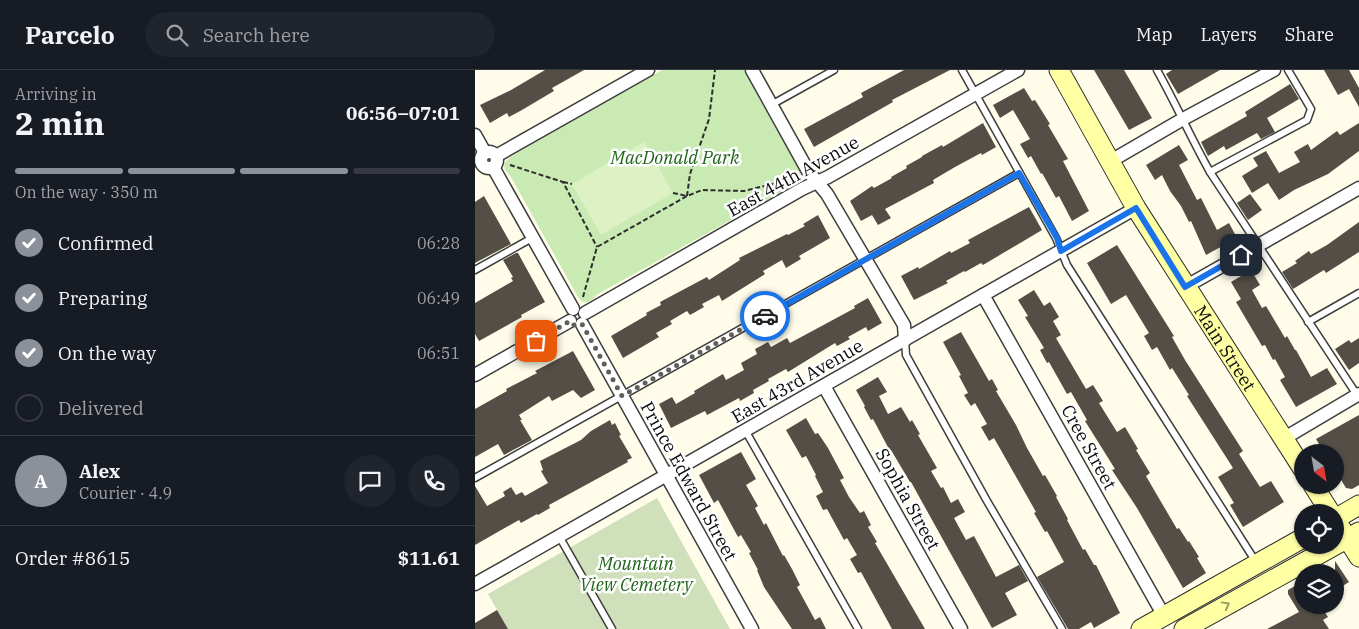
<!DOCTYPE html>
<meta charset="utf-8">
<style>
:root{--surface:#171b24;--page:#20242c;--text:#f1f3f6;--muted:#9ea1a6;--line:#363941;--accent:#8c9099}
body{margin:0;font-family:"IBM Plex Serif",serif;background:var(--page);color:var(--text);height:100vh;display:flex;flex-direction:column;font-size:19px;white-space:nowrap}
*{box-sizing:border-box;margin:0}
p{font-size:16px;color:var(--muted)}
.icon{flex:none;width:28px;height:28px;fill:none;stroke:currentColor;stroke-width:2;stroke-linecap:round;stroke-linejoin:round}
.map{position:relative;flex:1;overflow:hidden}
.details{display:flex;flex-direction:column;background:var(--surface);width:475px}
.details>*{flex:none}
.needle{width:32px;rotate:149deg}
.fabs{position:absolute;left:819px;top:374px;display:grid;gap:10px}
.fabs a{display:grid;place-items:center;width:50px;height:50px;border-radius:50%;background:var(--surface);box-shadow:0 1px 4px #0004;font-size:25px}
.pin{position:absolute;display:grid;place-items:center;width:42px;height:42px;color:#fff;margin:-21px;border-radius:10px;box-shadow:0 2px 8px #0006}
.courier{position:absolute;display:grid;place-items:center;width:50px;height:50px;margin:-25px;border:4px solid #1a73e8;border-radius:50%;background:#fff;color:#222;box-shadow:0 1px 6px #0007}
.overview em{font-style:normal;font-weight:700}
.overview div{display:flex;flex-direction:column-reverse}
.overview{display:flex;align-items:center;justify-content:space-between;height:85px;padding:0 15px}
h1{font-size:32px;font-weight:700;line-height:38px}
.bar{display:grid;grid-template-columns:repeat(4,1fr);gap:8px 5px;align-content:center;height:60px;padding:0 15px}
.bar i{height:6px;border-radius:4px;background:var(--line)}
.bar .on{background:var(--accent)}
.bar p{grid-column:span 4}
.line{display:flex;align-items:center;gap:12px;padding:0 15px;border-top:1px solid var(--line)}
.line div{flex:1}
.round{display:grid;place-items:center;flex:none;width:52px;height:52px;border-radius:26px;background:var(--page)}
ol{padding:0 15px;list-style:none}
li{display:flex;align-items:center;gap:15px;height:55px}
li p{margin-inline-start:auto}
li .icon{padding:5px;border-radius:50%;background:var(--accent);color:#fff;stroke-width:4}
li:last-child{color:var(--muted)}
li i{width:28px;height:28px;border:2px solid var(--line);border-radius:50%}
header{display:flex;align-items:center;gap:30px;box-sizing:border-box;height:70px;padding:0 25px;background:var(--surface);border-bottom:1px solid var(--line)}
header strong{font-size:24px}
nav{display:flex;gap:28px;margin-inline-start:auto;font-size:18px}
.search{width:350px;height:45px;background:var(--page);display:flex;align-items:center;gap:12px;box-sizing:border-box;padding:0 18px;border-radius:28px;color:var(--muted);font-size:19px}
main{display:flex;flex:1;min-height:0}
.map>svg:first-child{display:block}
.green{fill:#c9eab3}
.cemetery{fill:#d0e0bb}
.pitch{fill:#ddf1c5}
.building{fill:#544e47}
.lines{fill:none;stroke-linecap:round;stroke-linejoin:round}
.lane-casing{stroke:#3e3e3e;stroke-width:9}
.street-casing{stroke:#3e3e3e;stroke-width:15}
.secondary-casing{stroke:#2d2d2d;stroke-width:21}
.path{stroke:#2d2d2d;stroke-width:2;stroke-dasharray:5 2.5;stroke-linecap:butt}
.lane{stroke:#fff;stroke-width:6}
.street{stroke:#fff;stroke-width:12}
.secondary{stroke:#ffffa4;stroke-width:19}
.oneway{stroke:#9d9d67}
.done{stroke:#606059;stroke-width:5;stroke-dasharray:0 9}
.route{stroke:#1a73e8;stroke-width:6}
.labels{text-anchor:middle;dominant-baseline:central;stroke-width:5;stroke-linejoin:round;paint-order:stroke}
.park-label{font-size:18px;font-style:italic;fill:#21641a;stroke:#fff}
.street-label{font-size:18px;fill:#0b0b0b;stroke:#fff}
</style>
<header>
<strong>Parcelo</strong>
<div class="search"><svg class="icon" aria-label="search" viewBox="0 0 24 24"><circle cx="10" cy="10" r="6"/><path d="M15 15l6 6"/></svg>Search here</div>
<nav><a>Map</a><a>Layers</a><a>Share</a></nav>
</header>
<main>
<section class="details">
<div class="overview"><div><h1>2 min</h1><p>Arriving in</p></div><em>06:56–07:01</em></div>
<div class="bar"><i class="on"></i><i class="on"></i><i class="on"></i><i></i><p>On the way · 350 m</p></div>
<ol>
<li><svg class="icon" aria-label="check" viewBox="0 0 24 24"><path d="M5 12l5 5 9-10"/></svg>Confirmed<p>06:28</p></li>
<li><svg class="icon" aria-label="check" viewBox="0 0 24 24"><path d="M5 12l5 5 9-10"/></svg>Preparing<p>06:49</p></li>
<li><svg class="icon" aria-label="check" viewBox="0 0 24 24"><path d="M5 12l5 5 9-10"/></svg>On the way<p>06:51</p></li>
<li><i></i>Delivered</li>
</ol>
<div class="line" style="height:90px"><b class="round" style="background:var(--accent);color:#fff">A</b><div><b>Alex</b><p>Courier · 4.9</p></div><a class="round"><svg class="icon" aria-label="chat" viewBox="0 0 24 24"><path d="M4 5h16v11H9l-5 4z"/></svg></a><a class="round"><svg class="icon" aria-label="phone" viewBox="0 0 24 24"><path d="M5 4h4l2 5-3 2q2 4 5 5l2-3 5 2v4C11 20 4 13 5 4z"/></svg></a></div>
<div class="line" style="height:65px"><div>Order #8615</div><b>$11.61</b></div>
</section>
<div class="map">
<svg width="884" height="559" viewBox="0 0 884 559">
<rect width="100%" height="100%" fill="#fffde9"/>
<!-- green -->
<path class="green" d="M187 0H269L325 102C328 114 319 119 308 121L123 224C116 231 110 237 103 227L36 107 30 100 29 94 35 87Z"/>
<!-- cemetery -->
<polygon class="cemetery" points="182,428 255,559 33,559 13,524"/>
<!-- pitch -->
<polygon class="pitch" points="169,72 198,123 126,165 97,114"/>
<!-- building -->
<g class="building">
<polygon points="70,0 109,0 77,18 79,21 47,40 34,47 32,43 15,53 5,35 36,20"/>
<polygon points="429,0 475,0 417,30 418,32 339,77 329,59 388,27 386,23"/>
<polygon points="619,0 649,0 677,48 654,60"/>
<polygon points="697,0 745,0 703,24 691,4"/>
<polygon points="849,0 874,0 884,18 884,37 874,19 863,25"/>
<polygon points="815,14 824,29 792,48 800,62 786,69 782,63 751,80 749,76 733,86 726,72 772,46 770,42"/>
<polygon points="549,18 557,31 560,30 575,54 573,55 593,89 588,91 614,141 597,151 584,126 581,128 567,103 566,104 556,86 553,88 545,74 555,69 538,40 525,48 518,35"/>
<polygon points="508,53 521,77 507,85 506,83 480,97 458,110 459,113 410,139 416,148 403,155 397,145 386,151 375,131 397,116 399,118 417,108 416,107 432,98 431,96 447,87 447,86 467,75 468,77"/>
<polygon points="884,53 884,81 853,104 819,120 804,130 793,113 777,123 767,106 783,96 778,88 791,81 804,103 825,92 819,82 833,74 836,80 862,61 865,65"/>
<polygon points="704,75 713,90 704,95 722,130 726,128 742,160 754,153 762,168 731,185 716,151 714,152 706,136 695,121 687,105 680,110 671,95"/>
<polygon points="775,124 787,140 773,150 762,133"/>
<polygon points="9,126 36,174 0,193 0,132"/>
<polygon points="554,137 567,160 508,195 506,193 490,202 489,201 471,211 473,213 439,230 426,206 443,197 444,199 475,181 476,183 495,173 493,170"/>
<polygon points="343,145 355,168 324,186 326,189 311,198 307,190 288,201 290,204 247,231 244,225 227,234 229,237 215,245 212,241 195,251 197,254 181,263 184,267 148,288 136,266 172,245 171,243 186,235 185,232 232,207 234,210 265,190 264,188 312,164 313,165 330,156 328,154"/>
<polygon points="884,152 884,182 851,203 849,200 818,219 807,202 822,193 820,191 834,181 836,184 852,175"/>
<polygon points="642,175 699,266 697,267 710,290 768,381 764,384 785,417 796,411 809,432 768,457 755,435 759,433 743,407 758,398 712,326 714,325 697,298 695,300 682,277 677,280 669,266 674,263 651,225 636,234 612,193"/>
<polygon points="41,183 43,183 49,194 70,232 46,245 47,247 4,271 0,264 0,233 38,211 36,208 38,207 28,190"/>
<polygon points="776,200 785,215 777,220 787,238 791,236 810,268 812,266 820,280 821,280 836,307 852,298 862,314 821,337 805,310 810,307 800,289 798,290 790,275 787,276 761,232 766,229 756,212"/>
<polygon points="559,220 569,236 575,232 584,247 578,251 586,265 581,268 611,319 618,315 628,331 624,333 642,362 650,357 663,379 661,380 675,403 671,406 682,425 702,459 704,458 713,472 714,471 724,487 722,488 731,503 708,518 662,438 637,400 640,399 610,351 612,350 596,322 592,324 574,292 572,293 565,280 569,278 550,247 553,246 543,230"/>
<polygon points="393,228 407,253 393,261 391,257 373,267 375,269 362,276 360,273 313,302 311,299 293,309 294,311 278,320 279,323 265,331 264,328 232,345 230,341 196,358 184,334 197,327 201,334 220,323 219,321 248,304 251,310 269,300 266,293 282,284 280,279 293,272 296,277 312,268 315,273 380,238 379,236"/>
<polygon points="486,262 514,311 517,309 523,320 521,321 541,355 552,378 568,406 570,405 582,426 581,427 593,449 592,450 608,480 610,479 619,495 621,495 645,543 619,558 616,552 604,559 593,559 562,507 589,492 572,461 570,462 559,443 561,442 519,368 514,371 506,357 512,354 500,333 496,336 489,325 493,323 484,306 486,305 468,272"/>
<polygon points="884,268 884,293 874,300 860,279 874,270 876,273"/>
<polygon points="98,281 120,320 106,328 98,320 77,331 74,326 44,345 47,350 45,350 57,370 29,385 23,374 0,387 0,339 32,321 31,319 62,303 60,301"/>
<polygon points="403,307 412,322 404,326 413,344 426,337 435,352 437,350 445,364 443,365 462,398 456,401 466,418 468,417 476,433 483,429 490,442 479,448 491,470 499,466 521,507 544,495 553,511 530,523 542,545 517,558 436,412 435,412 416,380 415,381 398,349 396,350 389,337 390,336 381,320"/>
<polygon points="884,345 884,415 877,419 871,418 860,400 860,382 849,382 841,369"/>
<polygon points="331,348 340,364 343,363 353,378 369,408 365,410 374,427 385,443 389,441 396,455 393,457 402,472 400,473 450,559 417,559 386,502 383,503 375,489 382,485 372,468 369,470 352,439 348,440 341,426 348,422 340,406 341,405 331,386 327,388 311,360"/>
<polygon points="135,350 137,355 140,353 146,365 144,366 157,388 152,390 153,392 74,435 75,438 63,445 62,444 46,453 44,450 0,475 0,416 12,436 30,426 28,422 36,417 41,425 47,422 50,426 73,413 66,401 68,400 65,391 106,370 116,361"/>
<polygon points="266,382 281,409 271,415 283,436 280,438 289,455 291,453 308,486 309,485 317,499 325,515 322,517 340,550 345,547 351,559 317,559 289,517 282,500 283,500 274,483 276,482 266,465 263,467 243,430 239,433 224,405"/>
<polygon points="860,491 874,512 860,521"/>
<polygon points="828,511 828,535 845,535 853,547 848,550 854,559 792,559 824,542 813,524 813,520"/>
<polygon points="22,540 33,559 0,559 0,553"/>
</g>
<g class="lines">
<defs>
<g id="lane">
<polyline points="487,0 581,168 592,195 781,492"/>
<path d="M682 0C701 34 716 68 735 102L882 325"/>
<polyline points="296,35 359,0"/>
<polyline points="735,102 832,50 836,39 813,0"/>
<polyline points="0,200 57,168"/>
<polyline points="833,252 884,223"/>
<polyline points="430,270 431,285 512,431 587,559"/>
<polyline points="270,360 383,559"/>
<polyline points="0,408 544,103"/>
<polyline points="84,466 137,559"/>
</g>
<g id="street">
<polyline points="277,0 333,101 352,124 429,255 430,270"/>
<polyline points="0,65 10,83"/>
<circle cx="14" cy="90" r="8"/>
<polyline points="21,86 173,0"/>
<polyline points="634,92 708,49 799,0"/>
<polyline points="18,97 98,239"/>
<polyline points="710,217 884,118"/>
<polyline points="508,225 689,546"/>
<polyline points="110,243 327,119 353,107 543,0"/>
<polyline points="107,254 277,559"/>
<polyline points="0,305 95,251"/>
<polyline points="349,316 486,559"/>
<polyline points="808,369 884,324"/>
<polyline points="0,514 661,138"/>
</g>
<g id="secondary">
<path id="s1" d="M584 0 661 138 828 399"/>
<polyline points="838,415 855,442"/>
<polyline points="860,449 884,487"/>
<polyline points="860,449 884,435"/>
<polyline points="666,559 828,468"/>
<polyline points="709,559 884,462"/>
</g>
</defs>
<!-- lane casing -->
<use href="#lane" class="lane-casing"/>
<!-- street casing -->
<use href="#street" class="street-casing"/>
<!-- secondary casing -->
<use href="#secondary" class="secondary-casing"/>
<!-- path -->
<g class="path">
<polyline points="35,95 88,112 122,177"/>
<polyline points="88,112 97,114"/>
<polyline points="198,123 212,126"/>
<polyline points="212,126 215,104 234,49 240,0"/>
<polyline points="108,227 122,177 212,126 227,120 269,121 318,109"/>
</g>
<!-- lane -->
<use href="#lane" class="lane"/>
<!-- street -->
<use href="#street" class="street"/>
<!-- secondary -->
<use href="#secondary" class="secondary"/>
</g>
<!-- one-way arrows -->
<defs><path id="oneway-chevron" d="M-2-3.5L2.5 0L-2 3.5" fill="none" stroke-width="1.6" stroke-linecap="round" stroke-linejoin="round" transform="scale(1.25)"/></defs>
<use class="oneway" href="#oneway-chevron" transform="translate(751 535) rotate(-29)"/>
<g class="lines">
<!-- done -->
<polyline class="done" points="61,271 95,251 99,255 107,254 147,326 290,246"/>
<!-- route -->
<polyline class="route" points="290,246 544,103 582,168 586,181 661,138 710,217 766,185"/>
</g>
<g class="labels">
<!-- park labels -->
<g class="park-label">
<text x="200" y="87">MacDonald Park</text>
<text x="161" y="493">Mountain<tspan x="161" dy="21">View Cemetery</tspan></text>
</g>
<!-- street labels -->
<g class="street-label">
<text transform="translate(318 106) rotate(-29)">East 44th Avenue</text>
<text stroke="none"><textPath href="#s1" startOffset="324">Main Street</textPath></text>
<text transform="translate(322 311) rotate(-30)">East 43rd Avenue</text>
<text transform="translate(614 377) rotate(61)">Cree Street</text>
<text transform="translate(214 411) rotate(61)">Prince Edward Street</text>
<text transform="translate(433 429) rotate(61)">Sophia Street</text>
</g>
</g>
</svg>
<div class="fabs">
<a><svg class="needle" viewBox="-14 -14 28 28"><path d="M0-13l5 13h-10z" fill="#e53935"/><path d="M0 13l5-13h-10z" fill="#9ea1a6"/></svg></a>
<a><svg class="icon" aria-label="locate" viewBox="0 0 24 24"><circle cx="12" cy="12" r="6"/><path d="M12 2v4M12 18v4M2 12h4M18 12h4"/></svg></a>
<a><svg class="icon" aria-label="layers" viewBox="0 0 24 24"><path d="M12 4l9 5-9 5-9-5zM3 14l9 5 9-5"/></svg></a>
</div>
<div class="pin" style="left:61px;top:271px;background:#ea580c"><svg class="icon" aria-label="bag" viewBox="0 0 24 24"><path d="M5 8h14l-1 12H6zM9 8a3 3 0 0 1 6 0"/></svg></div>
<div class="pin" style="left:766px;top:185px;background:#1f2937"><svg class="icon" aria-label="home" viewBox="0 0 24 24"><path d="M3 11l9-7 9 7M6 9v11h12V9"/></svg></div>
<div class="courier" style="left:290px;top:246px"><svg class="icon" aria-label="car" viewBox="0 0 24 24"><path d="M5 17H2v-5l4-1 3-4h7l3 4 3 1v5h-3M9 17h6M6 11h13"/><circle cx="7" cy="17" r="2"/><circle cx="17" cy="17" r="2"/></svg></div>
</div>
</main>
